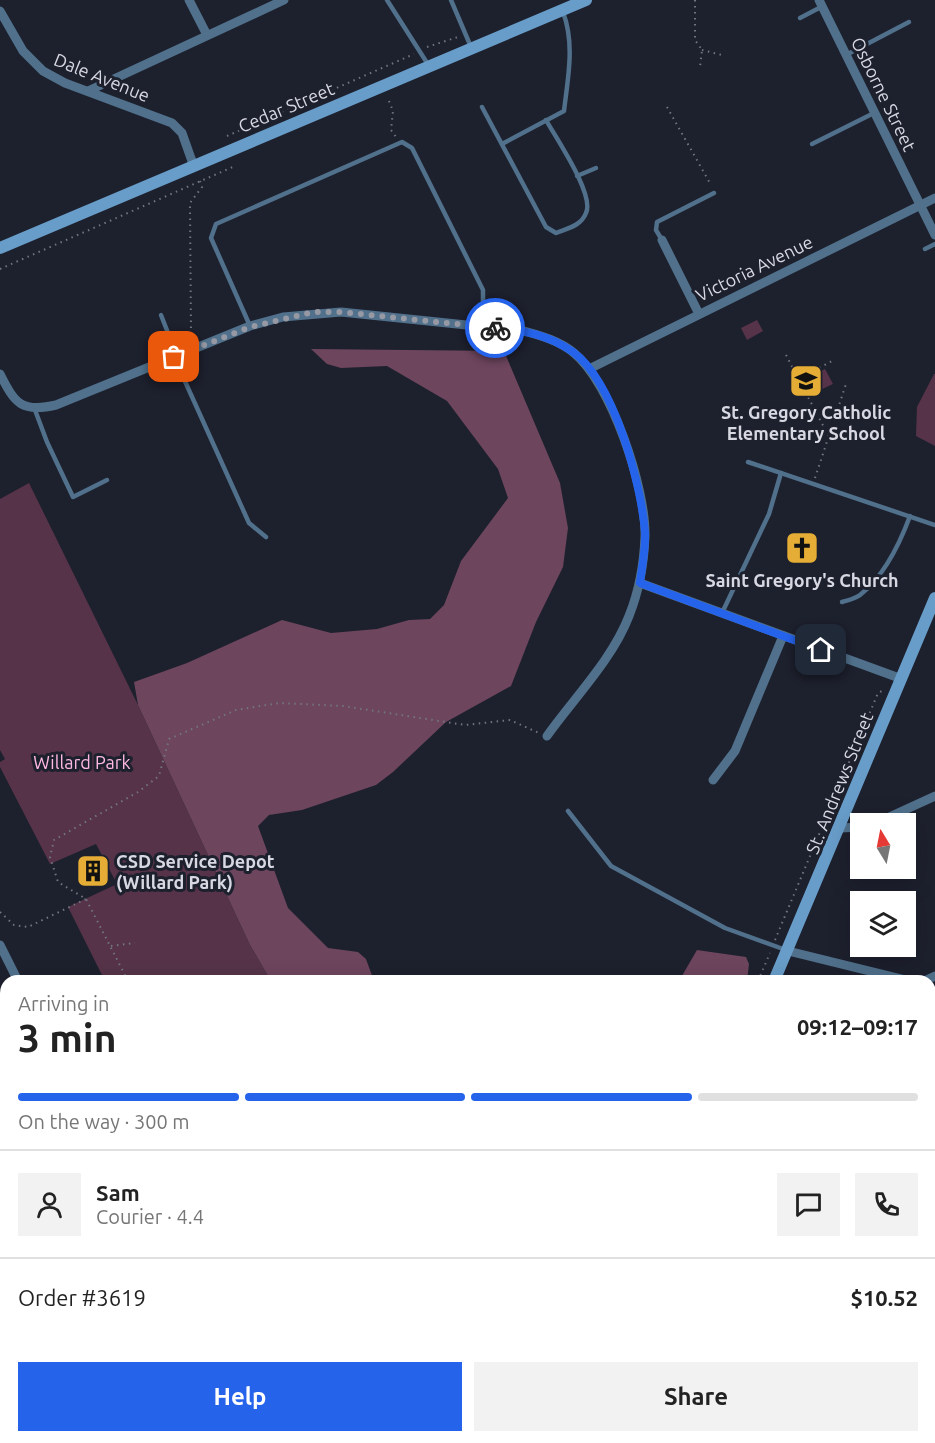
<!DOCTYPE html>
<meta charset="utf-8">
<style>
:root{--surface:#fff;--page:#f2f2f2;--text:#222;--muted:#767676;--line:#e0e0e0;--accent:#2563eb}
body{margin:0;font-family:Ubuntu,sans-serif;background:var(--page);color:var(--text);height:100vh;display:flex;flex-direction:column;font-size:22px;white-space:nowrap}
*{box-sizing:border-box;margin:0}
p{font-size:20px;color:var(--muted)}
.icon{flex:none;width:33px;height:33px;fill:none;stroke:currentColor;stroke-width:2;stroke-linecap:round;stroke-linejoin:round}
.map{position:relative;flex:1;overflow:hidden}
.panel{position:absolute;left:0px;top:975px;width:936px;height:468px;display:flex;flex-direction:column;background:var(--surface);border-radius:18px 18px 0 0;box-shadow:0 6px 24px #0002}
.panel>*{flex:none}
.needle{width:39px;rotate:350deg}
.fabs{position:absolute;left:850px;top:813px;display:grid;gap:12px}
.fabs a{display:grid;place-items:center;width:66px;height:66px;border-radius:0px;background:var(--surface);box-shadow:0 6px 24px #0002;font-size:30px}
.pin{position:absolute;display:grid;place-items:center;width:51px;height:51px;color:#fff;margin:-26px;border-radius:12px;box-shadow:0 3px 9px #0006}
.courier{position:absolute;display:grid;place-items:center;width:60px;height:60px;margin:-30px;border:4px solid #2563eb;border-radius:50%;background:#fff;color:#222;box-shadow:0 2px 8px #0007}
.headline em{font-style:normal;font-weight:700}
.headline div{display:flex;flex-direction:column-reverse}
.headline{display:flex;align-items:center;justify-content:space-between;height:102px;padding:0 18px}
h1{font-size:39px;font-weight:700;line-height:45px}
.bar{display:grid;grid-template-columns:repeat(4,1fr);gap:9px 6px;align-content:center;height:72px;padding:0 18px}
.bar i{height:8px;border-radius:4px;background:var(--line)}
.bar .on{background:var(--accent)}
.bar p{grid-column:span 4}
.line{display:flex;align-items:center;gap:15px;padding:0 18px;border-top:2px solid var(--line)}
.line div{flex:1}
.round{display:grid;place-items:center;flex:none;width:63px;height:63px;border-radius:0px;background:var(--page)}
.button{display:flex;gap:12px;margin-top:auto;padding:12px 18px}
.button a{flex:1;height:69px;border-radius:0px;background:var(--accent);color:#fff;font-size:24px;font-weight:700;line-height:69px;text-align:center}
.button a+a{background:var(--page);color:var(--text)}
.map>svg:first-child{display:block}
.green{fill:#563348}
.forest{fill:#6d455d}
.lines{fill:none;stroke-linecap:round;stroke-linejoin:round}
.path{stroke:#737580;stroke-width:2;stroke-dasharray:1.5 4.5;stroke-linecap:butt}
.lane{stroke:#50708b;stroke-width:4.5}
.street{stroke:#50708b;stroke-width:9}
.secondary{stroke:#689dc9;stroke-width:12}
.done{stroke:#9698a3;stroke-width:6;stroke-dasharray:0 10.8}
.route{stroke:#2563eb;stroke-width:8}
.labels{text-anchor:middle;dominant-baseline:central;stroke-width:6;stroke-linejoin:round;paint-order:stroke}
.street-label{font-size:18px;fill:#d7d8e2;stroke:#1d202d}
.poi-label{font-size:18px;font-weight:bold;fill:#d7d8e2;stroke:#1d202d}
.park-label{font-size:18px;fill:#ffb8e2;stroke:#1d202d}
</style>
<div class="map">
<svg width="935" height="1443" viewBox="0 0 935 1443">
<rect width="100%" height="100%" fill="#1d202d"/>
<!-- green -->
<g class="green">
<polygon points="757,320 763,331 747,340 741,328"/>
<polygon points="825,369 833,384 818,391 810,377"/>
<polygon points="934,374 935,374 935,446 916,436 917,407"/>
<polygon points="29,483 138,705 250,945 271,981 105,981 68,907 117,884 96,844 50,864 0,767 0,762 5,759 0,750 0,499"/>
</g>
<!-- forest -->
<g class="forest">
<polygon points="311,349 504,351 560,483 568,528 563,567 536,622 511,686 446,722 393,772 376,785 302,810 269,815 258,826 288,908 328,948 358,952 366,959 374,981 271,981 250,945 138,705 134,682 187,663 282,620 331,633 377,629 409,620 430,619 444,605 461,561 508,498 498,469 447,401 387,366 341,368 327,364"/>
<polygon points="697,950 746,957 749,964 747,981 679,981"/>
<polygon points="930,1284 935,1286 935,1316 930,1318"/>
<polygon points="935,1369 935,1437 930,1421 930,1372"/>
<polygon points="811,1437 892,1437 879,1443 801,1443"/>
</g>
<g class="lines">
<!-- path -->
<g class="path">
<polyline points="695,0 695,40 702,50 700,67"/>
<polyline points="427,47 458,37"/>
<polyline points="702,50 722,55"/>
<polyline points="389,101 393,111 391,130 396,137"/>
<polyline points="667,107 711,185"/>
<polyline points="227,136 414,54"/>
<polyline points="0,269 235,166"/>
<polyline points="191,334 190,203 202,187 200,181"/>
<polyline points="786,355 829,437"/>
<polyline points="798,379 834,360"/>
<polyline points="815,478 846,384"/>
<polyline points="0,912 14,925 28,927 86,899"/>
<polyline points="775,940 878,693 884,690"/>
<polyline points="111,946 135,943"/>
<polyline points="128,981 86,899 58,882 50,857 54,840 138,792 159,776 169,739 236,710 279,703 343,706 465,725 510,720 539,733"/>
<polyline points="758,981 770,953"/>
<polyline points="930,1035 935,1031"/>
<polyline points="930,1222 935,1219"/>
<polyline points="930,1245 935,1240"/>
<polyline points="547,1443 549,1437"/>
</g>
<!-- lane -->
<g class="lane">
<polyline points="387,0 429,66"/>
<polyline points="451,0 471,47"/>
<polyline points="800,18 821,7"/>
<polyline points="846,55 909,22"/>
<path d="M482 107 546 227 556 233C568 228 581 226 586 213 595 195 556 138 546 120"/>
<path d="M502 144 564 111C568 77 575 44 563 12"/>
<polyline points="812,144 874,113"/>
<polyline points="577,176 596,168"/>
<polyline points="662,240 656,230 657,222 714,193"/>
<polyline points="925,249 935,244"/>
<polyline points="161,315 177,356"/>
<polyline points="250,326 211,238 216,224 402,142 412,148 483,290 483,326"/>
<polyline points="174,357 249,523 266,537"/>
<polyline points="35,410 47,442 73,497 107,480"/>
<polyline points="748,462 935,525"/>
<path d="M842 602C848 600 855 599 860 595 883 577 900 543 910 516"/>
<polyline points="722,613 769,514 781,473"/>
<polyline points="568,811 611,866 725,928 786,950"/>
<polyline points="512,1437 527,1443"/>
<polyline points="476,1443 478,1437"/>
</g>
<!-- street -->
<g class="street">
<polyline points="189,0 207,35"/>
<polyline points="819,0 935,235"/>
<polyline points="0,11 23,51 43,71 65,83 172,123 182,133 193,164"/>
<polyline points="88,91 284,0"/>
<polyline points="662,240 699,314"/>
<polyline points="589,369 935,198"/>
<path d="M0 374C15 404 22 413 56 405L250 326 283 317 341 312 524 331C542 336 560 341 574 353 611 383 646 488 645 536 644 563 639 591 629 616 612 660 574 698 547 736"/>
<polyline points="640,583 902,679"/>
<polyline points="713,780 735,751 783,636"/>
<polyline points="874,824 935,796"/>
<polyline points="841,828 861,827"/>
<polyline points="0,945 18,981"/>
<polyline points="788,951 910,981"/>
<polyline points="924,981 935,976"/>
<polyline points="0,1293 6,1305"/>
<polyline points="152,1443 152,1437"/>
</g>
<!-- secondary -->
<g class="secondary">
<polyline points="0,248 586,0"/>
<polyline points="774,981 935,598"/>
<polyline points="561,1443 564,1437"/>
</g>
</g>
<g class="lines">
<!-- done -->
<polyline class="done" points="174,357 250,327 314,312 341,312 495,328"/>
<!-- route -->
<path class="route" d="M495 328C523 330 549 335 573 352 614 382 641 483 645 532 646 548 642 567 640 583L821 650"/>
</g>
<!-- icons -->
<defs>
<symbol id="school-square" viewBox="-11 -11 22 22"><rect x="-9" y="-9" width="18" height="18" rx="4" fill="#e5ad35" stroke="#1d202d"/><path d="M0-5L7-2L0 1L-7-2ZM-4 1L0 2.5L4 1V4Q0 6-4 4Z" fill="#111"/></symbol>
<symbol id="church-square" viewBox="-11 -11 22 22"><rect x="-9" y="-9" width="18" height="18" rx="4" fill="#e5ad35" stroke="#1d202d"/><path d="M-1.2-6h2.4v3.5h3.3v2.4h-3.3V6h-2.4V-.1h-3.3v-2.4h3.3Z" fill="#111"/></symbol>
<symbol id="building-square" viewBox="-11 -11 22 22"><rect x="-9" y="-9" width="18" height="18" rx="4" fill="#e5ad35" stroke="#1d202d"/><path d="M-4-6H4V6H1V3H-1V6H-4ZM-2.5-4.3h1.7v1.8h-1.7ZM.8-4.3h1.7v1.8H.8ZM-2.5-1h1.7V.8h-1.7ZM.8-1h1.7V.8H.8Z" fill="#111"/></symbol>
</defs>
<g fill-rule="evenodd">
<use href="#school-square" x="787" y="362" width="38" height="38"/>
<use href="#church-square" x="783" y="529" width="38" height="38"/>
<use href="#building-square" x="74" y="852" width="38" height="38"/>
</g>
<g class="labels">
<!-- street labels -->
<g class="street-label">
<text transform="translate(102 77) rotate(22)">Dale Avenue</text>
<text transform="translate(884 94) rotate(64)">Osborne Street</text>
<text transform="translate(286 107) rotate(-23)">Cedar Street</text>
<text transform="translate(754 268) rotate(-26)">Victoria Avenue</text>
<text transform="translate(839 783) rotate(-68)">St. Andrews Street</text>
</g>
<!-- poi labels -->
<g class="poi-label">
<text x="806" y="412">St. Gregory Catholic<tspan x="806" dy="21">Elementary School</tspan></text>
<text x="802" y="580">Saint Gregory's Church</text>
<text x="116" y="861" text-anchor="start">CSD Service Depot<tspan x="116" dy="21">(Willard Park)</tspan></text>
</g>
<!-- park labels -->
<g class="park-label">
<text x="82" y="762">Willard Park</text>
</g>
</g>
</svg>
<div class="fabs">
<a><svg class="needle" viewBox="-14 -14 28 28"><path d="M0-13l5 13h-10z" fill="#e53935"/><path d="M0 13l5-13h-10z" fill="#767676"/></svg></a>
<a><svg class="icon" aria-label="layers" viewBox="0 0 24 24"><path d="M12 4l9 5-9 5-9-5zM3 14l9 5 9-5"/></svg></a>
</div>
<div class="pin" style="left:174px;top:357px;background:#ea580c"><svg class="icon" aria-label="bag" viewBox="0 0 24 24"><path d="M5 8h14l-1 12H6zM9 8a3 3 0 0 1 6 0"/></svg></div>
<div class="pin" style="left:821px;top:650px;background:#1f2937"><svg class="icon" aria-label="home" viewBox="0 0 24 24"><path d="M3 11l9-7 9 7M6 9v11h12V9"/></svg></div>
<div class="courier" style="left:495px;top:328px"><svg class="icon" aria-label="bike" viewBox="0 0 24 24"><circle cx="6" cy="16" r="4"/><circle cx="18" cy="16" r="4"/><path d="M6 16l4-8h5l3 8M10 8l3 8H6M13 5h3"/></svg></div>
<section class="panel">
<div class="headline"><div><h1>3 min</h1><p>Arriving in</p></div><em>09:12–09:17</em></div>
<div class="bar"><i class="on"></i><i class="on"></i><i class="on"></i><i></i><p>On the way · 300 m</p></div>
<div class="line" style="height:108px"><a class="round"><svg class="icon" aria-label="person" viewBox="0 0 24 24"><circle cx="12" cy="8" r="4"/><path d="M4 21q1-7 8-7t8 7"/></svg></a><div><b>Sam</b><p>Courier · 4.4</p></div><a class="round"><svg class="icon" aria-label="chat" viewBox="0 0 24 24"><path d="M4 5h16v11H9l-5 4z"/></svg></a><a class="round"><svg class="icon" aria-label="phone" viewBox="0 0 24 24"><path d="M5 4h4l2 5-3 2q2 4 5 5l2-3 5 2v4C11 20 4 13 5 4z"/></svg></a></div>
<div class="line" style="height:78px"><div>Order #3619</div><b>$10.52</b></div>
<div class="button"><a>Help</a><a>Share</a></div>
</section>
</div>
